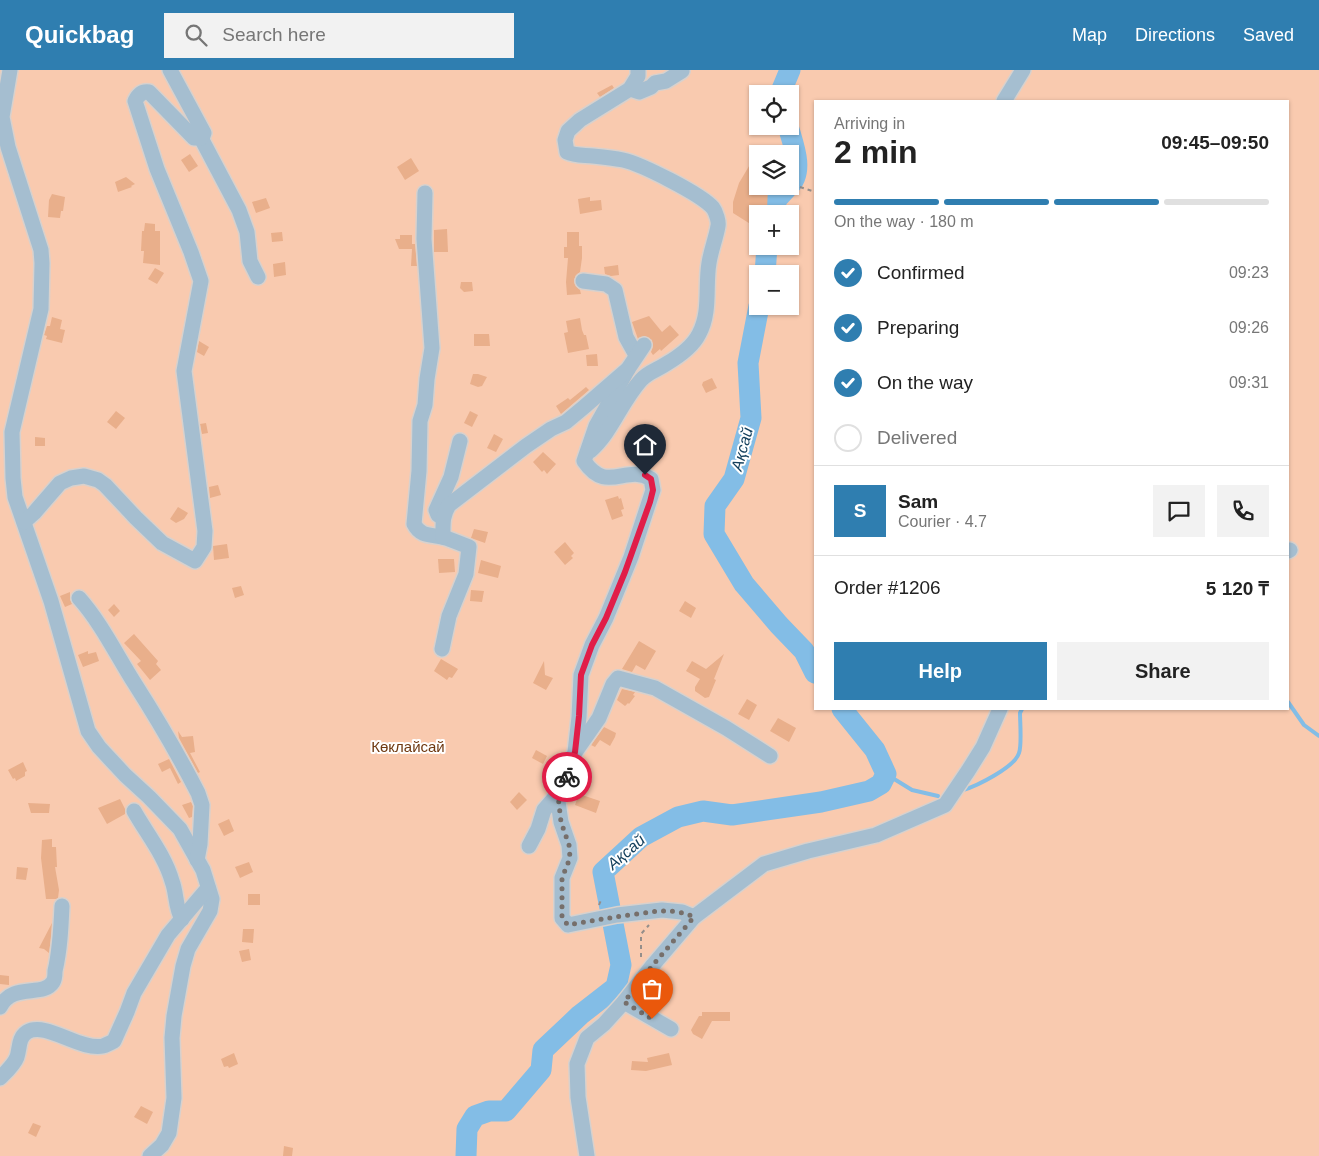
<!DOCTYPE html>
<meta charset="utf-8">
<style>
:root{--surface:#fff;--page:#f2f2f2;--text:#222;--muted:#767676;--line:#e0e0e0;--accent:#2f7eb0}
body{margin:0;font-family:Arial,sans-serif;background:var(--page);color:var(--text);height:100vh;display:flex;flex-direction:column;font-size:19px;white-space:nowrap}
*{box-sizing:border-box;margin:0}
p{font-size:16px;color:var(--muted)}
.icon{flex:none;width:28px;height:28px;fill:none;stroke:currentColor;stroke-width:2;stroke-linecap:round;stroke-linejoin:round}
.map{position:relative;flex:1;overflow:hidden}
.sheet{position:absolute;left:814px;top:30px;width:475px;height:610px;display:flex;flex-direction:column;background:var(--surface);border-radius:0px;box-shadow:0 1px 4px #0004}
.sheet>*{flex:none}
.tools{position:absolute;left:749px;top:15px;display:grid;gap:10px}
.tools a{display:grid;place-items:center;width:50px;height:50px;border-radius:0px;background:var(--surface);box-shadow:0 1px 4px #0004;font-size:25px}
.pin{position:absolute;display:grid;place-items:center;width:42px;height:42px;color:#fff;margin:-51px -21px;border-radius:50% 50% 50% 0;rotate:-45deg;box-shadow:0 0 5px #0007}
.pin .icon{rotate:45deg}
.courier{position:absolute;display:grid;place-items:center;width:50px;height:50px;margin:-25px;border:4px solid #e11d48;border-radius:50%;background:#fff;color:#222;box-shadow:0 1px 6px #0007}
.overview em{font-style:normal;font-weight:700}
.overview div{display:flex;flex-direction:column-reverse}
.overview{display:flex;align-items:center;justify-content:space-between;height:85px;padding:0 20px}
h1{font-size:32px;font-weight:700;line-height:38px}
.bar{display:grid;grid-template-columns:repeat(4,1fr);gap:8px 5px;align-content:center;height:60px;padding:0 20px}
.bar i{height:6px;border-radius:4px;background:var(--line)}
.bar .current{background:var(--accent)}
.bar p{grid-column:span 4}
.line{display:flex;align-items:center;gap:12px;padding:0 20px;border-top:1px solid var(--line)}
.line div{flex:1}
.round{display:grid;place-items:center;flex:none;width:52px;height:52px;border-radius:0px;background:var(--page)}
ol{padding:0 20px;list-style:none}
li{display:flex;align-items:center;gap:15px;height:55px}
li p{margin-inline-start:auto}
li .icon{padding:5px;border-radius:50%;background:var(--accent);color:#fff;stroke-width:4}
li:last-child{color:var(--muted)}
li i{width:28px;height:28px;border:2px solid var(--line);border-radius:50%}
.cta{display:flex;gap:10px;margin-top:auto;padding:10px 20px}
.cta a{flex:1;height:58px;border-radius:0px;background:var(--accent);color:#fff;font-size:20px;font-weight:700;line-height:58px;text-align:center}
.cta a+a{background:var(--page);color:var(--text)}
header{display:flex;align-items:center;gap:30px;box-sizing:border-box;height:70px;padding:0 25px;background:var(--accent);color:#fff}
header strong{font-size:24px}
nav{display:flex;gap:28px;margin-inline-start:auto;font-size:18px}
.search{width:350px;height:45px;background:var(--page);display:flex;align-items:center;gap:12px;box-sizing:border-box;padding:0 18px;border-radius:0px;color:var(--muted);font-size:19px}
.map>svg:first-child{display:block}
.green{fill:#f9caaf;fill-rule:evenodd}
.lines{fill:none;stroke-linecap:round;stroke-linejoin:round}
.stream{stroke:#83bde6;stroke-width:4}
.river{stroke:#83bde6;stroke-width:21}
.building{fill:#e9af8b}
.minor-casing{stroke:#d8d1cd;stroke-width:18}
.path{stroke:#958e8a;stroke-width:2;stroke-dasharray:4 4;stroke-linecap:butt}
.minor{stroke:#a5bed0;stroke-width:15}
.done{stroke:#766f6b;stroke-width:5;stroke-dasharray:0 9}
.route{stroke:#e11d48;stroke-width:6}
.labels{text-anchor:middle;dominant-baseline:central;stroke-width:4;stroke-linejoin:round;paint-order:stroke}
.park-label{font-size:15px;fill:#6f3911;stroke:#fff}
.water-label{font-size:16px;font-style:italic;fill:#14405d;stroke:#fff}
</style>
<header>
<strong>Quickbag</strong>
<div class="search"><svg class="icon" aria-label="search" viewBox="0 0 24 24"><circle cx="10" cy="10" r="6"/><path d="M15 15l6 6"/></svg>Search here</div>
<nav><a>Map</a><a>Directions</a><a>Saved</a></nav>
</header>
<div class="map">
<svg width="1319" height="1086" viewBox="0 0 1319 1086">
<rect width="100%" height="100%" fill="#fdf6f2"/>
<!-- green -->
<path class="green" d="M0 0H1319V1086H0ZM758 24H790V56H758ZM815 31H1288V639H815ZM758 84H790V116H758ZM758 144H790V176H758ZM758 204H790V236H758Z"/>
<g class="lines">
<!-- stream -->
<g class="stream">
<polyline points="1288,632 1304,655 1319,666"/>
<polyline points="886,704 912,720 938,726"/>
<path d="M963 720C977 716 1015 697 1019 683 1022 675 1020 652 1020 643L1022 639"/>
</g>
<!-- river -->
<g class="river">
<polyline points="780,24 790,0"/>
<path d="M788 56C793 74 804 100 790 115"/>
<polyline points="773,144 777,129 789,116"/>
<polyline points="765,204 767,176"/>
<polyline points="759,236 748,293 751,348 734,409 715,436 714,464 744,514 779,555 804,581 815,603"/>
<polyline points="466,1086 467,1059 475,1046 489,1041 506,1041 541,1000 543,980 580,945 616,917 621,895 603,802 641,767 678,747 703,741 732,745 821,732 869,721 881,714 886,704 875,680 842,639"/>
</g>
</g>
<!-- building -->
<g class="building">
<polygon points="612,15 614,18 600,27 597,23"/>
<polygon points="758,81 758,116 768,116 767,141 764,144 758,144 758,150 752,155 733,143 733,132 739,113"/>
<polygon points="190,84 198,96 189,102 181,90"/>
<polygon points="411,88 419,101 405,110 397,97"/>
<polygon points="126,107 135,114 131,116 132,117 118,122 115,112"/>
<polygon points="52,124 65,127 63,141 61,141 60,148 48,147 49,130"/>
<polygon points="590,127 590,131 601,130 602,140 580,144 578,129"/>
<polygon points="266,128 270,138 256,143 252,132"/>
<polygon points="145,153 155,154 155,161 160,161 160,195 143,193 144,181 141,181 142,161 144,161"/>
<polygon points="447,159 448,182 434,182 434,160"/>
<polygon points="282,162 283,171 272,172 271,163"/>
<polygon points="567,162 579,162 579,176 582,176 582,188 580,202 576,205 574,210 575,215 580,220 581,224 567,225 566,212 568,188 564,188 564,177 567,177"/>
<polygon points="400,165 412,165 412,174 415,174 417,196 411,196 412,179 399,179 395,169 400,169"/>
<polygon points="285,192 286,205 274,207 273,194"/>
<polygon points="618,195 619,205 611,206 605,204 604,197"/>
<polygon points="155,198 164,203 157,214 148,209"/>
<polygon points="461,212 472,212 473,221 464,222 460,218"/>
<polygon points="649,246 662,262 670,255 679,265 661,281 660,279 653,285 651,282 653,276 652,270 645,266 638,269 632,252"/>
<polygon points="52,247 62,250 60,259 65,260 62,273 46,269 47,266 44,265 47,256 50,256"/>
<polygon points="580,248 582,260 584,265 586,265 589,279 568,283 564,263 568,262 566,251"/>
<polygon points="474,264 489,264 490,276 474,276"/>
<polygon points="199,271 209,277 204,286 197,282"/>
<polygon points="597,284 598,296 587,296 586,285"/>
<polygon points="473,304 478,304 487,307 482,316 478,317 470,314"/>
<polygon points="712,308 717,318 706,323 702,315 703,312"/>
<polygon points="586,317 589,320 561,344 556,336 568,328 570,330"/>
<polygon points="116,341 125,348 116,359 107,352"/>
<polygon points="470,341 478,345 472,357 464,353"/>
<polygon points="206,353 208,363 202,364 200,354"/>
<polygon points="494,364 503,369 496,382 487,378"/>
<polygon points="35,367 45,368 45,376 35,376"/>
<polygon points="654,375 658,385 649,389 643,381"/>
<polygon points="543,382 556,394 547,404 544,400 542,402 533,392"/>
<polygon points="218,415 221,425 210,428 209,417"/>
<polygon points="618,426 619,429 621,428 624,439 621,440 623,446 612,450 605,430"/>
<polygon points="178,437 188,443 184,449 176,453 170,449"/>
<polygon points="474,459 488,462 485,473 471,468"/>
<polygon points="565,472 574,483 571,486 573,488 565,495 554,482"/>
<polygon points="227,474 229,488 214,490 213,476"/>
<polygon points="438,489 454,489 455,502 439,503"/>
<polygon points="481,490 501,496 498,508 478,503"/>
<polygon points="241,516 244,525 235,528 232,518"/>
<polygon points="471,520 484,521 482,532 470,531"/>
<polygon points="70,522 70,529 72,534 65,537 60,526"/>
<polygon points="685,531 696,538 691,548 679,541"/>
<polygon points="114,534 120,541 114,547 108,540"/>
<polygon points="134,564 158,591 156,594 161,600 150,610 137,594 141,591 124,573"/>
<polygon points="639,571 656,581 645,600 636,595 632,602 622,599"/>
<polygon points="88,581 88,584 96,582 99,591 83,597 78,585"/>
<polygon points="724,584 714,609 716,610 709,627 705,628 695,621 695,617 700,609 686,601 692,591 706,599"/>
<polygon points="441,589 458,599 452,608 449,607 447,610 434,601"/>
<polygon points="544,591 545,605 553,608 546,620 533,613"/>
<polygon points="622,619 635,622 633,625 635,626 629,634 628,633 625,636 617,630"/>
<polygon points="747,629 757,635 749,650 738,644"/>
<polygon points="778,648 796,658 789,672 770,661"/>
<polygon points="604,657 616,663 615,667 610,676 600,670 595,677 591,675"/>
<polygon points="178,661 182,667 193,666 195,682 190,683 200,702 198,703 179,668"/>
<polygon points="536,680 547,686 543,694 532,688"/>
<polygon points="169,689 181,712 178,714 170,698 162,702 158,694"/>
<polygon points="23,692 27,701 25,702 25,706 16,711 15,708 13,709 8,700"/>
<polygon points="519,722 527,730 517,740 510,732"/>
<polygon points="579,724 600,731 596,743 575,735"/>
<polygon points="120,729 125,739 125,744 107,754 98,738"/>
<polygon points="191,732 193,736 192,747 189,748 182,735"/>
<polygon points="28,733 50,734 49,743 31,743"/>
<polygon points="229,749 234,761 224,766 218,754"/>
<polygon points="52,769 52,777 56,777 57,797 55,797 59,820 58,828 56,829 46,829 41,788 42,770"/>
<polygon points="249,792 253,802 240,808 235,797"/>
<polygon points="17,797 28,798 26,810 16,809"/>
<rect x="248" y="824" width="12" height="11"/>
<polygon points="52,853 51,868 49,883 44,879 39,878"/>
<polygon points="243,859 254,859 253,873 242,872"/>
<polygon points="249,879 251,890 242,892 239,881"/>
<polygon points="0,905 9,906 9,915 0,914"/>
<polygon points="702,942 730,942 730,951 712,951 702,969 693,964 691,960 699,946 702,946"/>
<polygon points="234,983 238,994 229,998 228,996 224,997 221,989"/>
<polygon points="669,983 672,995 646,1001 631,1000 632,991 648,992 647,988"/>
<polygon points="141,1036 153,1042 147,1054 134,1047"/>
<polygon points="33,1053 41,1056 36,1067 28,1063"/>
<polygon points="284,1076 293,1078 292,1086 283,1086"/>
</g>
<g class="lines">
<defs>
<g id="minor">
<polyline points="10,0 2,47 8,77 41,180 42,193 41,239 12,362 13,408 15,427 51,531 88,661 99,677 125,705 149,727 180,759 203,800 212,829 210,841 188,879 183,896 174,946 172,968 174,1028 169,1063 162,1075 150,1086"/>
<polyline points="630,19 639,22 651,17 655,13 666,11 682,1"/>
<polyline points="1004,31 1023,0"/>
<polyline points="201,68 239,140 247,162 250,191 258,207"/>
<path d="M425 123 424 169 432 278 427 309 425 335 420 351 419 401 414 454C421 468 433 464 446 468 454 471 462 474 469 477L466 504 449 546 442 579"/>
<polyline points="583,211 606,214 615,220 626,267 636,285"/>
<path d="M628 299 596 356 584 391C607 425 626 393 651 409L653 420 631 487 606 548 592 575 581 605 579 647 575 682 564 714 557 725 561 752 569 775 570 788 562 808V848L568 855 617 845 662 840 682 842 694 847"/>
<path d="M590 381C612 362 621 332 641 310 648 302 657 300 666 294 678 287 693 276 699 264 711 242 705 216 709 193 711 180 716 168 718 156 719 152 716 142 713 138 701 124 641 94 623 90 613 88 603 87 593 86 584 85 575 86 567 82L565 70 568 61 580 50 630 19 638 6V0"/>
<polyline points="438,445 436,440 451,407 460,371"/>
<path d="M24 452 34 443 60 413 71 408 84 406 98 410 105 415 136 448 162 473 195 491 204 477 205 461 184 301 201 211 191 182 157 99 135 31C138 25 142 21 149 22L194 68H201L203 66 204 63 170 0"/>
<path d="M443 467C443 455 442 446 449 435L526 376 551 359 566 352 584 337 628 299 644 275"/>
<polyline points="1288,481 1290,480"/>
<path d="M79 528C102 554 117 586 135 614 158 650 179 686 198 723L202 735 200 774 197 790"/>
<polyline points="576,681 599,648 613,614 618,608 655,618 726,658 770,686"/>
<path d="M134 741C147 764 165 786 172 811 177 824 175 837 182 849"/>
<polyline points="529,776 538,759 544,740 557,725"/>
<polyline points="624,932 671,959"/>
<path d="M0 937C13 912 43 928 53 912 55 909 55 905 55 901 60 880 61 858 62 836"/>
<path d="M0 1008C6 1002 14 995 17 987 20 978 18 968 27 962 46 951 80 981 103 976 106 975 110 973 114 971L127 942 134 923 168 865 208 818"/>
<polyline points="587,1086 578,1027 577,994 587,968 604,954 624,932 653,895 694,847 764,794 808,781 876,765 945,735 968,701 983,677 1000,639"/>
</g>
</defs>
<!-- minor casing -->
<use href="#minor" class="minor-casing"/>
<!-- path -->
<g class="path">
<polyline points="800,117 815,122"/>
<polyline points="599,835 601,830"/>
<polyline points="641,887 641,864 649,855"/>
</g>
<!-- minor -->
<use href="#minor" class="minor"/>
</g>
<g class="lines">
<!-- done -->
<path class="done" d="M567 707 558 725 561 752 569 775 570 788 562 808V848L568 855C591 851 613 847 637 844 657 841 674 838 694 847L653 895 624 932 652 949"/>
<!-- route -->
<polyline class="route" points="567,707 575,682 579,646 581,605 592,575 606,548 625,502 650,432 653,420 651,409 645,405"/>
</g>
<g class="labels">
<!-- park labels -->
<g class="park-label">
<text x="408" y="676">Көклайсай</text>
</g>
<!-- water labels -->
<g class="water-label">
<text transform="translate(742 379) rotate(-75)">Ақсай</text>
<text transform="translate(626 782) rotate(-41)">Ақсай</text>
</g>
</g>
</svg>
<div class="tools">
<a><svg class="icon" aria-label="locate" viewBox="0 0 24 24"><circle cx="12" cy="12" r="6"/><path d="M12 2v4M12 18v4M2 12h4M18 12h4"/></svg></a>
<a><svg class="icon" aria-label="layers" viewBox="0 0 24 24"><path d="M12 4l9 5-9 5-9-5zM3 14l9 5 9-5"/></svg></a>
<a>+</a>
<a>−</a>
</div>
<div class="pin" style="left:652px;top:949px;background:#ea580c"><svg class="icon" aria-label="bag" viewBox="0 0 24 24"><path d="M5 8h14l-1 12H6zM9 8a3 3 0 0 1 6 0"/></svg></div>
<div class="pin" style="left:645px;top:405px;background:#1f2937"><svg class="icon" aria-label="home" viewBox="0 0 24 24"><path d="M3 11l9-7 9 7M6 9v11h12V9"/></svg></div>
<div class="courier" style="left:567px;top:707px"><svg class="icon" aria-label="bike" viewBox="0 0 24 24"><circle cx="6" cy="16" r="4"/><circle cx="18" cy="16" r="4"/><path d="M6 16l4-8h5l3 8M10 8l3 8H6M13 5h3"/></svg></div>
<section class="sheet">
<div class="overview"><div><h1>2 min</h1><p>Arriving in</p></div><em>09:45–09:50</em></div>
<div class="bar"><i class="current"></i><i class="current"></i><i class="current"></i><i></i><p>On the way · 180 m</p></div>
<ol>
<li><svg class="icon" aria-label="check" viewBox="0 0 24 24"><path d="M5 12l5 5 9-10"/></svg>Confirmed<p>09:23</p></li>
<li><svg class="icon" aria-label="check" viewBox="0 0 24 24"><path d="M5 12l5 5 9-10"/></svg>Preparing<p>09:26</p></li>
<li><svg class="icon" aria-label="check" viewBox="0 0 24 24"><path d="M5 12l5 5 9-10"/></svg>On the way<p>09:31</p></li>
<li><i></i>Delivered</li>
</ol>
<div class="line" style="height:90px"><b class="round" style="background:var(--accent);color:#fff">S</b><div><b>Sam</b><p>Courier · 4.7</p></div><a class="round"><svg class="icon" aria-label="chat" viewBox="0 0 24 24"><path d="M4 5h16v11H9l-5 4z"/></svg></a><a class="round"><svg class="icon" aria-label="phone" viewBox="0 0 24 24"><path d="M5 4h4l2 5-3 2q2 4 5 5l2-3 5 2v4C11 20 4 13 5 4z"/></svg></a></div>
<div class="line" style="height:65px"><div>Order #1206</div><b>5 120 ₸</b></div>
<div class="cta"><a>Help</a><a>Share</a></div>
</section>
</div>
